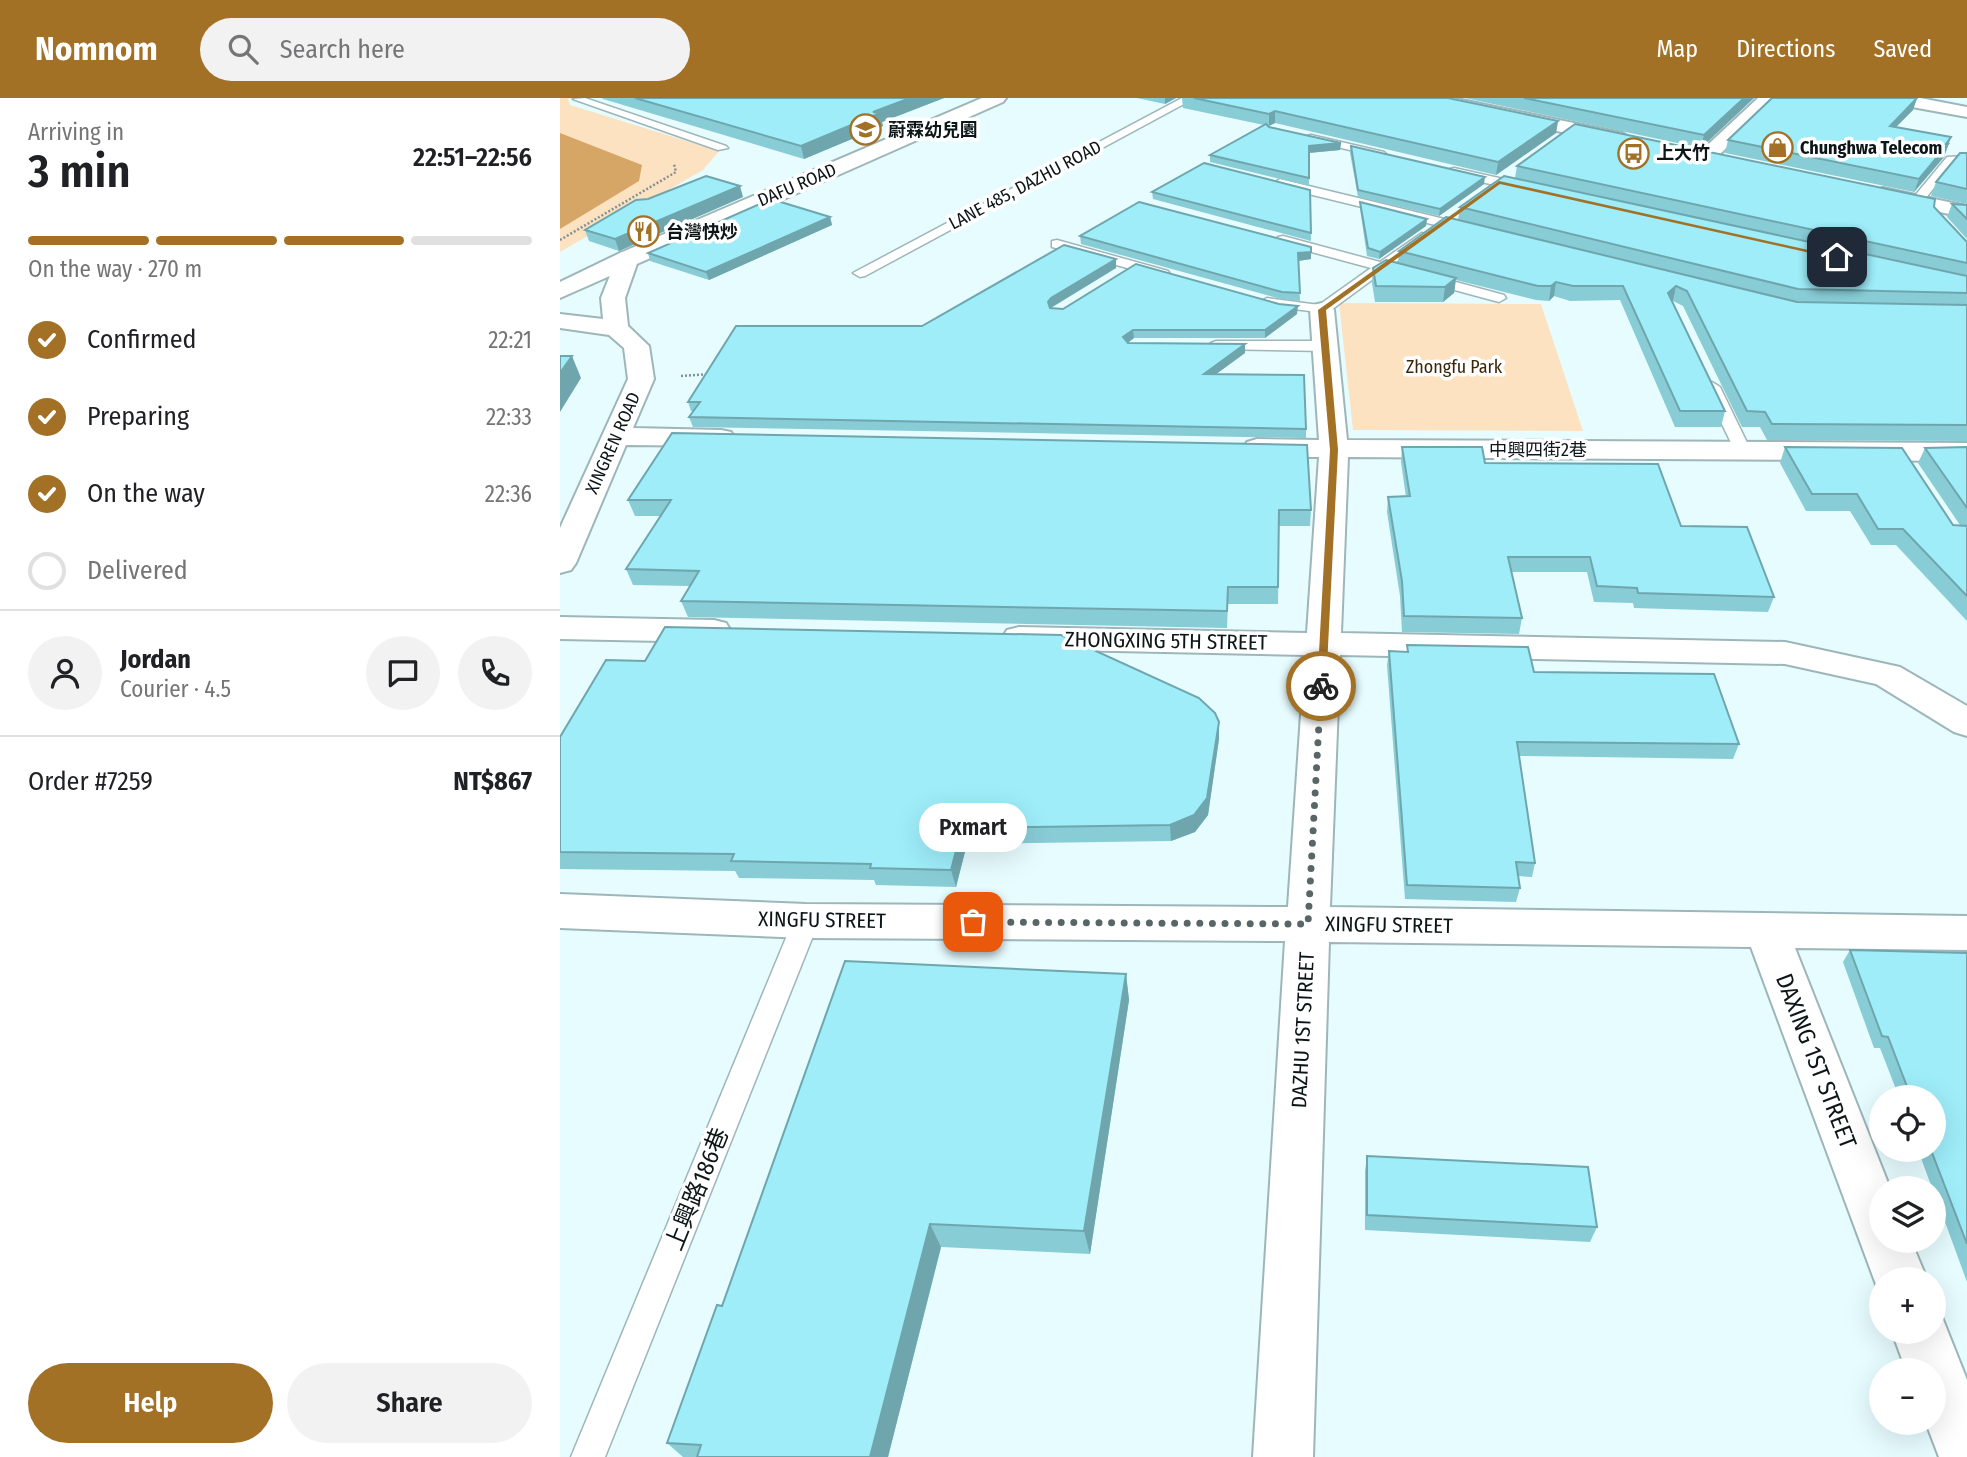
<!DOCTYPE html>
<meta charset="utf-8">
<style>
:root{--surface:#fff;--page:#f2f2f2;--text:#202124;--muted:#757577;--line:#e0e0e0;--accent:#a27126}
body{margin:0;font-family:"Fira Sans Condensed","Noto Sans TC",sans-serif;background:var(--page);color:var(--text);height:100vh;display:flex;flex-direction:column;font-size:26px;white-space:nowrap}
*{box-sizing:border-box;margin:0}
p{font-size:23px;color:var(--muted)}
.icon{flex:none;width:38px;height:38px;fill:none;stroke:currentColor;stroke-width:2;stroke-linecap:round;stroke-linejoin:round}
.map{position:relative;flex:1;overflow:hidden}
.details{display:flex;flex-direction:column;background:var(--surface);width:560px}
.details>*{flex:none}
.controls{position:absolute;left:1309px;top:987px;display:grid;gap:14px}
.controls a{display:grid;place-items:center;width:77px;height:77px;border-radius:50%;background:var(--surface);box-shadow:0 7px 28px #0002;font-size:35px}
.pin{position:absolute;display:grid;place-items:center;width:60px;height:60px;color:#fff;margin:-30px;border-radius:14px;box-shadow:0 4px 10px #0006}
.courier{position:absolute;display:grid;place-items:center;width:70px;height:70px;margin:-35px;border:5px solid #a27126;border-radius:50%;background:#fff;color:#222;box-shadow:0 2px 9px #0007}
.bubble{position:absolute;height:49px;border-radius:24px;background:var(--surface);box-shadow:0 7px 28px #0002;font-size:23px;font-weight:600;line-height:49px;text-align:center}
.headline em{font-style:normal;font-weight:600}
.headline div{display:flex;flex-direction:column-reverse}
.headline{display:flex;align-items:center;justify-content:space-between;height:119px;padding:0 28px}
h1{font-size:46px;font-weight:600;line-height:52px}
.bar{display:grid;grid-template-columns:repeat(4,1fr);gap:10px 7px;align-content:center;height:84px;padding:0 28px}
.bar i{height:9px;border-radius:5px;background:var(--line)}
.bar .active{background:var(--accent)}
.bar p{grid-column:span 4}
.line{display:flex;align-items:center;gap:18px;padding:0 28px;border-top:2px solid var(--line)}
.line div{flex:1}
.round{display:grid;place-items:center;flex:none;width:74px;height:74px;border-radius:37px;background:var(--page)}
ol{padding:0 28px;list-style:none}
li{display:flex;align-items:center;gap:21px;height:77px}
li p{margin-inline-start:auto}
li .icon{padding:7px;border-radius:50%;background:var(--accent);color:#fff;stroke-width:4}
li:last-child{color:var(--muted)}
li i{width:38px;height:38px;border:4px solid var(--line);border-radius:50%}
.primary-button{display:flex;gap:14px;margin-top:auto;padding:14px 28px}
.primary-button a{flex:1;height:80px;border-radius:42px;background:var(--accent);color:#fff;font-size:28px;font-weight:600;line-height:80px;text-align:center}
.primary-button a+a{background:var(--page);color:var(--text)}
header{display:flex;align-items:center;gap:42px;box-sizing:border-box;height:98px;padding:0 35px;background:var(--accent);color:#fff}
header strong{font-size:33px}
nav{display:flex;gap:38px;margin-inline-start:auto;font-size:24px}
.search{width:490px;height:63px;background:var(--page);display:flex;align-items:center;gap:18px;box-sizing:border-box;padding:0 24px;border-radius:38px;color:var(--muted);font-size:26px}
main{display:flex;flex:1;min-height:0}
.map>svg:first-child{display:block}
.green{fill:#fde2c2}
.water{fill:#d6a667}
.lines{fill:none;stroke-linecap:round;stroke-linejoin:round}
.lane-casing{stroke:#9db6b9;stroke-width:3}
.street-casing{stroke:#9db6b9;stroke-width:4}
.secondary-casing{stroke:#9db6b9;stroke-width:4}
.path{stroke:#829193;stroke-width:2.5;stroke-dasharray:2 2;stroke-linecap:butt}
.lane{fill:#fff;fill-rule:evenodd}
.street{fill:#fff;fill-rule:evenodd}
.secondary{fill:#fff;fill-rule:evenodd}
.wall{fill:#88ccd6}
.shaded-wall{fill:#6fa6ae}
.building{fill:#9eedf9;stroke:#6fa6ae;stroke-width:2}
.route{fill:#a27126}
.done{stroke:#596668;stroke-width:7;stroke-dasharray:0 12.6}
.labels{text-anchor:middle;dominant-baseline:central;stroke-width:7;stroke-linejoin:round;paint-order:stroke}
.far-poi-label{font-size:18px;font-weight:bold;fill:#0d1617;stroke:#fff;text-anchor:start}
.far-street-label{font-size:18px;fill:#0d1617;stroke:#fff}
.far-park-label{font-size:18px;fill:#3a2609;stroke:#fff}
.street-label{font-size:21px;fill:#0d1617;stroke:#fff}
.near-street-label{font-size:24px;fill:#0d1617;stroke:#fff}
</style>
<header>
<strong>Nomnom</strong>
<div class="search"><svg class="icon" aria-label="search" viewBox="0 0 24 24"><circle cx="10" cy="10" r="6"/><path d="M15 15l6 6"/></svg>Search here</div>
<nav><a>Map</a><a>Directions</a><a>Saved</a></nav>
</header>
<main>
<section class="details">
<div class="headline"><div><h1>3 min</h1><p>Arriving in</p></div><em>22:51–22:56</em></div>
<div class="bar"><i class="active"></i><i class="active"></i><i class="active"></i><i></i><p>On the way · 270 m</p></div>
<ol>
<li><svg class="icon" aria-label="check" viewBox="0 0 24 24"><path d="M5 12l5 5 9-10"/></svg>Confirmed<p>22:21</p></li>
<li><svg class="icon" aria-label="check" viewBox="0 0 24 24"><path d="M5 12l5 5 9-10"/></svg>Preparing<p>22:33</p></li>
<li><svg class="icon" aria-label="check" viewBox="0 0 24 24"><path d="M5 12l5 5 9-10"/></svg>On the way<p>22:36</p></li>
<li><i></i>Delivered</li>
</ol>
<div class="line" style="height:126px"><a class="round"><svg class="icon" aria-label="person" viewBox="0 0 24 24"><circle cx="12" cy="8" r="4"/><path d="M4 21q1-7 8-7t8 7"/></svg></a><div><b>Jordan</b><p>Courier · 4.5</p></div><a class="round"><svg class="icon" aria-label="chat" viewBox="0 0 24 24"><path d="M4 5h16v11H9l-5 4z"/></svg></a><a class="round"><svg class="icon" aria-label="phone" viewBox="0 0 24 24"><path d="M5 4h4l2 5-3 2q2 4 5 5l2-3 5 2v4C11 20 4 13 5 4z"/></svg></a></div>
<div class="line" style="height:91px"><div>Order #7259</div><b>NT$867</b></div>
<div class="primary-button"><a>Help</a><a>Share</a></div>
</section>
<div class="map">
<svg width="1407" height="1359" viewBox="0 0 1407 1359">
<rect width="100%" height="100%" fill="#e7fcff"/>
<!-- green -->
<g class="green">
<polygon points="0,0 11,0 8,1 10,7 159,53 143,72 0,154"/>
<polygon points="779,205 981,206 1023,333 793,332"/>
</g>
<!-- water -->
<polygon class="water" points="0,35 82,67 79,83 0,131"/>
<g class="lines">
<defs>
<g id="lane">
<polygon points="25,0 166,48 168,50 158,52 13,1"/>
<polygon points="622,0 635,0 305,178 300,179 293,175"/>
<polygon points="751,37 824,54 826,56 820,59 747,42 747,38"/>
<polygon points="1407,58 1407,66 1394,65 1361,106 1353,106 1353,100 1387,59"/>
<polygon points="894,70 970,87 972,90 966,94 890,77 890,71"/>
<polygon points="720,81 913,128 914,131 908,135 716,88 714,85"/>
<polygon points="862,135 869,139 832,167 839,171 837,174 824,173 767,215 707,208 700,204 707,200 759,207 811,170 718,145 718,139 723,138 820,164"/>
<polygon points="497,142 608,173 610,176 603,180 492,149 492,143"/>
<polygon points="866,176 944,197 946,200 939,204 861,183 859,180"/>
<polygon points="656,243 765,243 773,248 765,253 651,251 648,248 651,245"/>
<polygon points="1152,284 1160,289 1191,353 1189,357 1177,357 1175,353 1144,289"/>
<polygon points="246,813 255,816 259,823 45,1359 11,1359 233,823 237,816"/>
</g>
<g id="street">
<polygon points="1198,0 1217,0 1153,63 1139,63 1136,59 1139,55"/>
<polygon points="1321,0 1360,0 1407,9 1407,19 1330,5"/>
<polygon points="68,153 76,155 79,160 65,200 68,228 89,248 94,281 73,330 161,332 171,334 175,340 171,346 161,348 66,347 16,465 11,472 0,475 0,430 68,281 64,250 49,237 0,230 0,216 43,221 41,200 57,160 60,155"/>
<polygon points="762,205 771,207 774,212 787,342 1407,345 1407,363 788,359 781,535 1225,544 1340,569 1407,608 1407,638 1394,634 1316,586 1225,566 780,557 770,809 1407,818 1407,852 1235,850 1330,1090 1321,1090 1321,1143 1351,1143 1367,1181 1321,1181 1321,1200 1191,849 769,844 753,1359 693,1359 725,843 246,840 0,830 0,796 246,806 728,809 745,557 459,551 447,548 442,540 447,532 459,529 747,535 759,359 697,359 687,356 683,350 687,344 697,341 759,342 750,212 753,207"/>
<polygon points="0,519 154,522 166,525 171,533 166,541 154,544 0,541"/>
<polygon points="1374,1212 1380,1214 1407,1282 1407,1359 1379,1359 1366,1325 1374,1325 1374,1272 1346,1272 1332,1234 1374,1234"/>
</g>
<g id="secondary">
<polygon points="422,0 446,0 443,4 0,200 0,184 60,155"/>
<polygon points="857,0 892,0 1062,35 1072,41 1062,47 866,5"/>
<polygon points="1323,90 1407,108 1407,120 1316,100 1313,96 1316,92"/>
</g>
</defs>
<!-- lane casing -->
<use href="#lane" class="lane-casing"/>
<!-- street casing -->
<use href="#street" class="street-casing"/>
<!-- secondary casing -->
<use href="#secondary" class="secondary-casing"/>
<!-- path -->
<g class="path">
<polyline points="0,142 116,74 114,66"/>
<polyline points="121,278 150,276"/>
</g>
<!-- lane -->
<use href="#lane" class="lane"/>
<!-- street -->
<use href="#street" class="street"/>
<!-- secondary -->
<use href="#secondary" class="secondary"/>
</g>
<!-- wall -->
<g class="wall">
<polygon points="42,0 384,0 322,24 323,28 244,61 43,1"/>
<polygon points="577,0 616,0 605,6"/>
<polygon points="622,0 888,0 998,23 996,35 936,77 715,25 708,28 781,45 780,52 749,55 749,88 650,64 650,57 704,27 623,10"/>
<polygon points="905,0 1194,0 1141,50"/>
<polygon points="1357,0 1353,12 1336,29 1391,39 1384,59 1354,94 1165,55 1168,42"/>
<polygon points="791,48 924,86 879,118 798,99 790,55"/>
<polygon points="1407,55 1407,106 1371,98 1376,84"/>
<polygon points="957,68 1374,109 1407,144 1407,343 1207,342 1200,329 1182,329 1123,208 1113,203 1112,203 1165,313 1161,329 1115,329 1060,202 1010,203 994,198 989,203 976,202 896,182 894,195 883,204 815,204 812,185 813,170 838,165 839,153 898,122 900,109 955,80"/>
<polygon points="750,92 751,143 593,101 592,94"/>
<polygon points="183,99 59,153 29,143 25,132"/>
<polygon points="800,104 867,121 866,128 819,161 807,158 800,111"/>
<polygon points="1392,106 1407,107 1407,141 1387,119"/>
<polygon points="270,119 272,127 149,182 90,163 88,155"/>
<polygon points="520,138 751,161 738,163 740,203 721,201 521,146"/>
<polygon points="556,161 556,170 491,210 737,216 705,240 574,240 568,245 685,246 685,255 656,276 746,331 746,340 133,329 129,319 134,313 131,313 128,304 362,228"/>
<polygon points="842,349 925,365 1121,428 1214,499 1208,514 1074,510 1073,505 1034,504 1027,474 951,474 962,520 959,536 842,534 840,498 827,414 828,399 846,399 841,364"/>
<polygon points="1225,349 1393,427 1400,427 1358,365 1365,350 1407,349 1407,523 1336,447 1311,447 1290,413 1246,413 1220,365"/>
<polygon points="68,402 751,412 750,428 719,428 718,506 668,506 667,530 128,519 121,503 130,488 73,487 66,471 101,418 75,418"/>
<polygon points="847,547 974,574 1179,646 1173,661 959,658 975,765 972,779 958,778 960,790 956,804 845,801 827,567 829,553 847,554"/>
<polygon points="0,639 659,641 648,717 635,734 611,743 407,746 396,789 316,787 314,782 179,780 175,773 0,771"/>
<polygon points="1290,852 1407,855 1407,1184 1374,1094 1374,1090 1372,1090 1358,1052 1374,1052 1374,999 1339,999 1320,950 1314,950 1283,864"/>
<polygon points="566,876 569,902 530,1156 381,1149 328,1359 123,1359 107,1345 162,1208"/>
<polygon points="807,1058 1037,1129 1030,1144 805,1132 805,1073"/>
</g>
<!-- shaded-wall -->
<g class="shaded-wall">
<polygon points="350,0 384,0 322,24 323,28 244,61 241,48 313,14"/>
<polygon points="605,0 616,0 605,6"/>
<polygon points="1184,0 1194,0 1141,50 1144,37"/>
<polygon points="1357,0 1353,12 1325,40 1330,28"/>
<polygon points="715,13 715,25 709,28 709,16"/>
<polygon points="998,23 996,35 936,77 938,64"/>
<polygon points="1391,39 1384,59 1354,94 1359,81"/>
<polygon points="781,45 780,52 748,55 749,48"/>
<polygon points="925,79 924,86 879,118 880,111"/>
<polygon points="180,88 183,99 59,153 55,141"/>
<polygon points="270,119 272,127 149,182 146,174"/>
<polygon points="867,121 866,128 819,161 820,154"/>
<polygon points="751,154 751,161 738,163 738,155"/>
<polygon points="556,161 556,170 492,209 489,213 488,204 491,200"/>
<polygon points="896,180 894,195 883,204 885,189"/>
<polygon points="996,184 994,198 989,203 991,188"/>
<polygon points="1116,188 1113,203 1105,210 1108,195"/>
<polygon points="738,208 737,216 705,240 705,232"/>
<polygon points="573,232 574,240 563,248 563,239"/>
<polygon points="685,246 685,255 644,285 644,276"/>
<polygon points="12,258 21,280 0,314 0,275"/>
<polygon points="659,624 659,641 648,717 635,734 611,743 610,727"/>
<polygon points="402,730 407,746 396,789 391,772"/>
<polygon points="566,876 569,902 530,1156 524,1133"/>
<polygon points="370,1126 381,1149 328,1359 310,1359"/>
</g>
<!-- building -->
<g class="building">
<polygon points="75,0 350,0 313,14 320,15 241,48"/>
<polygon points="634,0 888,0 998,23 938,64 715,13 709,16"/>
<polygon points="964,0 1184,0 1144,37"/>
<polygon points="1212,0 1357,0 1330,28 1391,39 1386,46 1388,46 1359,81 1168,42"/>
<polygon points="706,26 709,29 781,45 749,48 749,80 650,57"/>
<polygon points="1015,26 1375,101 1374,109 1407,144 1407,165 957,68"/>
<polygon points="791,48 925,79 880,111 798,92"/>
<polygon points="1400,55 1407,55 1407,91 1376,84"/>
<polygon points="644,65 750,92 751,135 592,94"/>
<polygon points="146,78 180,88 55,141 25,132 76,102 88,101"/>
<polygon points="944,78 1407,178 1407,195 1238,191 900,109"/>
<polygon points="211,101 270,119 146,174 88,155"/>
<polygon points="579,104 751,149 751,154 738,155 740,195 722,194 520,138"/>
<polygon points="800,104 867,121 820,154 808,150"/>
<polygon points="1392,106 1407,107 1407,121"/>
<polygon points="886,119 1237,204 1407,207 1407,327 1212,326 1205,314 1187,313 1127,193 1116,188 1108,195 1165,313 1120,313 1063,188 1013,188 996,184 991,188 978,188 839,153"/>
<polygon points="504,147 556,161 491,200 488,204 490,210 503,211 576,166 719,206 738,208 705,232 573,232 563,239 568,245 685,246 644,276 744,277 746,331 129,319 140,304 128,304 176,228 362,228"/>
<polygon points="826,162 896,180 885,189 816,188 813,170"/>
<polygon points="0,258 12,258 0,275"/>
<polygon points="112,335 747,347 751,412 719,412 718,489 668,489 667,513 121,503 139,473 66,471 111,402 68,402"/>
<polygon points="842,349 922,349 925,365 1098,366 1121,428 1187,429 1214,499 1078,495 1077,490 1037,488 1030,459 948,459 962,520 844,518 842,483 828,399 850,398"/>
<polygon points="1225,349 1342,350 1393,427 1407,428 1407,498 1343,431 1318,431 1297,396 1252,396"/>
<polygon points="1407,349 1407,410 1365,350"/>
<polygon points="105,529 501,537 639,600 655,615 659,624 647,700 634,717 610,727 402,730 391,772 310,770 311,766 171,763 174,756 0,754 0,639 46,562 85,563"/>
<polygon points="847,547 968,549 974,574 1154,576 1179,646 957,644 975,765 956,764 960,790 847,787 829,553 848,554"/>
<polygon points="1290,852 1407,855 1407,1146 1371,1052 1374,1052 1374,999 1351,999 1328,939 1322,938"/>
<polygon points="285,863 566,876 524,1133 370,1126 310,1359 137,1359 141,1347 107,1345 157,1207 162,1208"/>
<polygon points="807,1058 1028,1069 1037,1129 807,1117"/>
</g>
<!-- route -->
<polygon class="route" points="939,83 1280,159 1277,161 940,86 766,212 778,352 766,588 757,591 770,352 758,212"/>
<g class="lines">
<!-- done -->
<polyline class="done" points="413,824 748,826 761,588"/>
</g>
<!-- icons -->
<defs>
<symbol id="school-ring" viewBox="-11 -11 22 22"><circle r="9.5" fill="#fff" stroke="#a27126" stroke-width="1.5"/><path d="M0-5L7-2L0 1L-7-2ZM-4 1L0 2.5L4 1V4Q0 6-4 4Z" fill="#a27126"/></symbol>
<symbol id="shop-ring" viewBox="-11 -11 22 22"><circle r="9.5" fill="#fff" stroke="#a27126" stroke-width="1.5"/><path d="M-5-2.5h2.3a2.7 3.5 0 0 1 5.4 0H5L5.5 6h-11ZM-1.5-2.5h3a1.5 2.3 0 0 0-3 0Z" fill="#a27126"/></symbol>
<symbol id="bus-ring" viewBox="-11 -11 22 22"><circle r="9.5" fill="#fff" stroke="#a27126" stroke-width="1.5"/><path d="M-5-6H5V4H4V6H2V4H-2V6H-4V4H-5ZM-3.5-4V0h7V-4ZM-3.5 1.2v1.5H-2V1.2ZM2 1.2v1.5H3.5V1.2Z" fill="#a27126"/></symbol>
<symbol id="restaurant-ring" viewBox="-11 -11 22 22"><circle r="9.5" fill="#fff" stroke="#a27126" stroke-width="1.5"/><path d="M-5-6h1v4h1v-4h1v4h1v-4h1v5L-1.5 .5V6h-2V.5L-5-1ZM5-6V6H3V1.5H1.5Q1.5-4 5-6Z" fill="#a27126"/></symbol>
</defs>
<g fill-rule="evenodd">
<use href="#school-ring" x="288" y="14" width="35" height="35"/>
<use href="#shop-ring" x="1200" y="32" width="35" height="35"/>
<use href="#bus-ring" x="1056" y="38" width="35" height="35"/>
<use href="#restaurant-ring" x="66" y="116" width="35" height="35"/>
</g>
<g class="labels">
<!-- far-poi labels -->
<g class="far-poi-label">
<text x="328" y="32">蔚霖幼兒園</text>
<text x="1240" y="50">Chunghwa Telecom</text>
<text x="1096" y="55">上大竹</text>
<text x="106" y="134">台灣快炒</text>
</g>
<!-- far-street labels -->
<g class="far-street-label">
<text transform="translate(237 87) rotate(-23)">DAFU ROAD</text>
<text transform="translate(465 87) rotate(-28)">LANE 485, DAZHU ROAD</text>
<text transform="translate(53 345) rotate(-66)">XINGREN ROAD</text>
<text x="978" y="352">中興四街2巷</text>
</g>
<!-- far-park labels -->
<g class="far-park-label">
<text x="894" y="269">Zhongfu Park</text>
</g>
<!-- street labels -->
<g class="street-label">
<text transform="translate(606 543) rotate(1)">ZHONGXING 5TH STREET</text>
<text transform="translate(262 822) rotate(1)">XINGFU STREET</text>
<text transform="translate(829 827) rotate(1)">XINGFU STREET</text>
<text transform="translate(743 932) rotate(-87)">DAZHU 1ST STREET</text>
</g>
<!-- near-street labels -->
<g class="near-street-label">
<text transform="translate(1256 963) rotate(69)">DAXING 1ST STREET</text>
<text transform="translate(137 1091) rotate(-68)">上興路186巷</text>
</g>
</g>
</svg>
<div class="controls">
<a><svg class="icon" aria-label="locate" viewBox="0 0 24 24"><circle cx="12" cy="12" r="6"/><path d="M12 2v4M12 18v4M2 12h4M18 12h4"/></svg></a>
<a><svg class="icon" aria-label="layers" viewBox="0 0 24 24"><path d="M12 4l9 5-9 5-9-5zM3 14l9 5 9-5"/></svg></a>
<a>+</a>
<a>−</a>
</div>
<div class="pin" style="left:413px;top:824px;background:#ea580c"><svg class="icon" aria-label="bag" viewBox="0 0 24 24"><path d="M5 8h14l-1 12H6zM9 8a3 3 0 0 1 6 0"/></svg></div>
<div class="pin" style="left:1277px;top:159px;background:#1f2937"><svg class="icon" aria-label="home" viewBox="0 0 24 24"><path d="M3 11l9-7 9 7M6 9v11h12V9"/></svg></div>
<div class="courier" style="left:761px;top:588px"><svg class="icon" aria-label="bike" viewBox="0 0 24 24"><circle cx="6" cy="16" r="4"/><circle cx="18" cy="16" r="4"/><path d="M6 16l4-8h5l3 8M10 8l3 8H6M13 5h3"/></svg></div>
<div class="bubble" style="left:359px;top:705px;width:108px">Pxmart</div>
</div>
</main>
